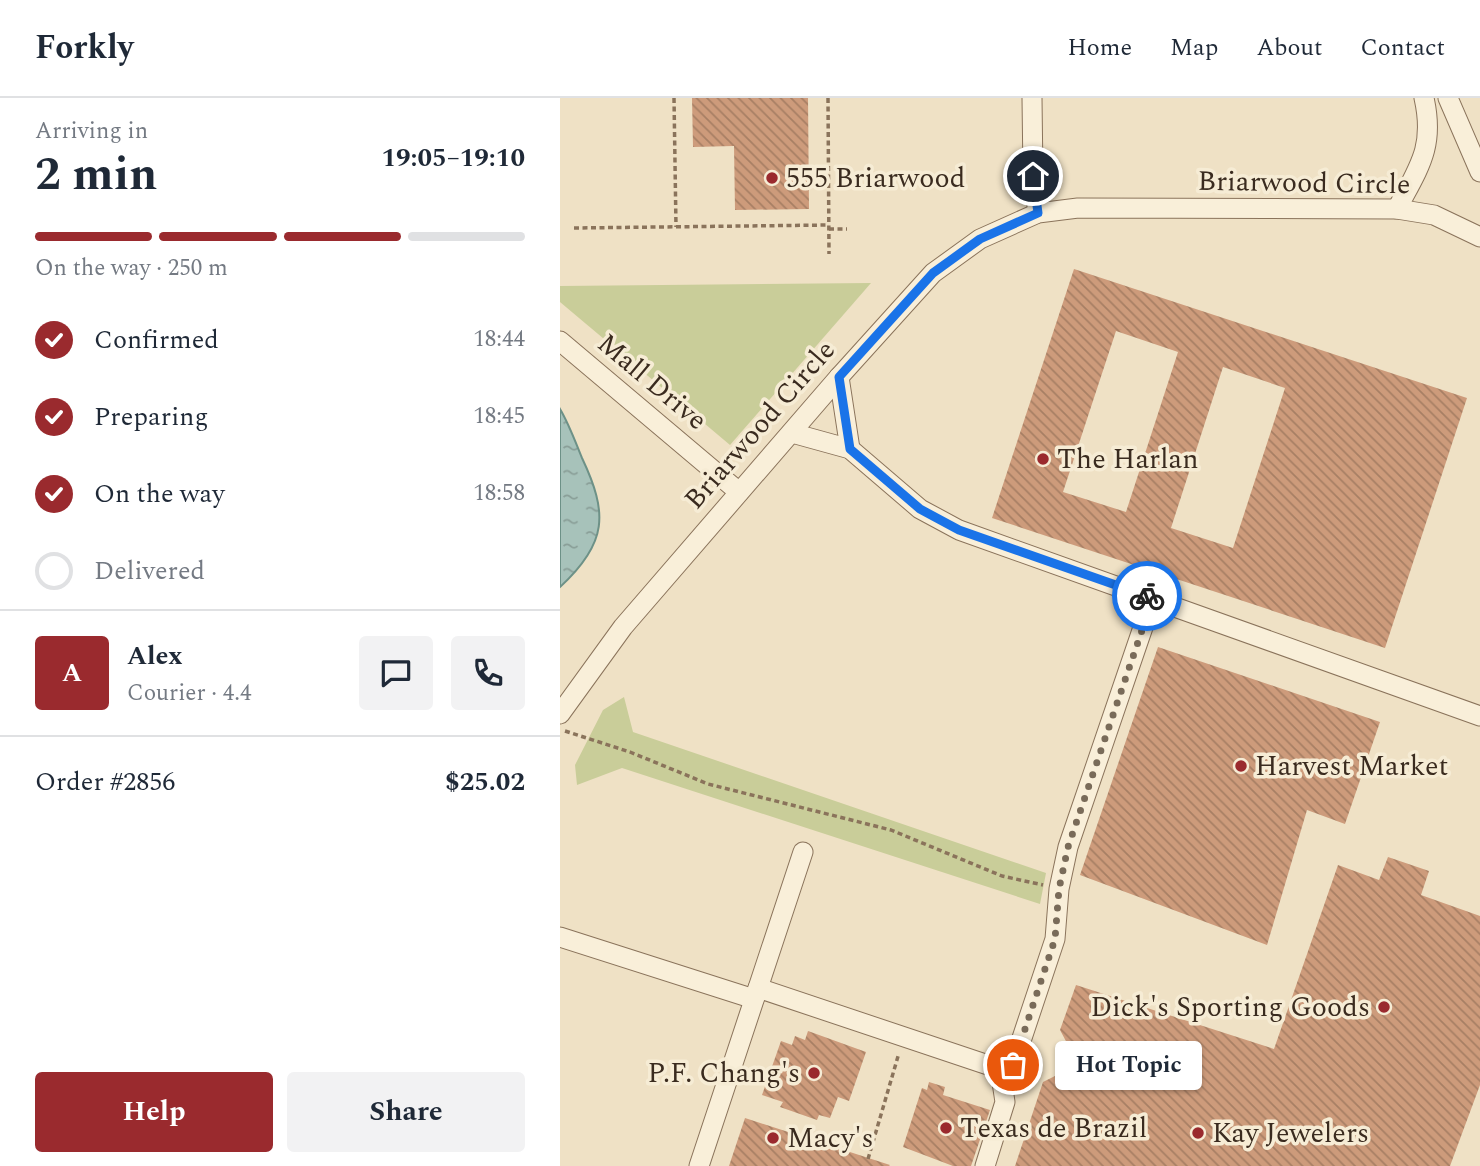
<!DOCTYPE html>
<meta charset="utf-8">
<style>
:root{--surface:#fff;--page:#f2f2f3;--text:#1f2937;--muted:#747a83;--line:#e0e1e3;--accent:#9a2a2e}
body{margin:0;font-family:Spectral,serif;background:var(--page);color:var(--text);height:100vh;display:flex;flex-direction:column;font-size:26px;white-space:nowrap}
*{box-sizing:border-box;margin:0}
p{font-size:23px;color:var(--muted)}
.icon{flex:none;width:38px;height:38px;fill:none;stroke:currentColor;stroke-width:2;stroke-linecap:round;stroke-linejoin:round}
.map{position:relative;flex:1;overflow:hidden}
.sheet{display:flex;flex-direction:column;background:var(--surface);width:560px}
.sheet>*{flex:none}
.pin{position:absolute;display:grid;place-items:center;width:60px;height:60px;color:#fff;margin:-30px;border:4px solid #fff;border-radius:50%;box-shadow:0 2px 7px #0007}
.courier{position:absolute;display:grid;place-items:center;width:70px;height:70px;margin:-35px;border:5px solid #1a73e8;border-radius:50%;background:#fff;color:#222;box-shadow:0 2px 9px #0007}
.bubble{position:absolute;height:49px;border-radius:7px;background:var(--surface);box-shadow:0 2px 5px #0004;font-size:23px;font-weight:700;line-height:49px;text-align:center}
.headline em{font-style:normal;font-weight:700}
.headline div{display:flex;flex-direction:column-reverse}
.headline{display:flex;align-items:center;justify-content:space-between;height:119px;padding:0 35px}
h1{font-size:46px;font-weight:700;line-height:52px}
.bar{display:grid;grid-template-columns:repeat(4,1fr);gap:10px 7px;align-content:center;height:84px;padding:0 35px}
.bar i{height:9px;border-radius:5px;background:var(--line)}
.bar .active{background:var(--accent)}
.bar p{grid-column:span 4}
.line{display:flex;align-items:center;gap:18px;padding:0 35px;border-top:2px solid var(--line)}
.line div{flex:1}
.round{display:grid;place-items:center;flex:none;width:74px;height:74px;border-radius:7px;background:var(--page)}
ol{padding:0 35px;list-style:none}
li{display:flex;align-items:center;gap:21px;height:77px}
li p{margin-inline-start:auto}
li .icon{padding:7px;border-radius:50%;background:var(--accent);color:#fff;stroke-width:4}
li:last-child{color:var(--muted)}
li i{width:38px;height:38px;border:4px solid var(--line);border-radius:50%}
.button{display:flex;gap:14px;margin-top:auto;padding:14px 35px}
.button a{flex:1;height:80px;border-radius:7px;background:var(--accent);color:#fff;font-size:28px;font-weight:700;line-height:80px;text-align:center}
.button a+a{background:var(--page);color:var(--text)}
header{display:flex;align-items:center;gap:42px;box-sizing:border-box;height:98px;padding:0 35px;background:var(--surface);border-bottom:2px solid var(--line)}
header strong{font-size:33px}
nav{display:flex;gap:38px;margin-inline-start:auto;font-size:24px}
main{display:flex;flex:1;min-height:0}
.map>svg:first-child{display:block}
.grass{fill:#c9cd99}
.water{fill:url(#water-ripples);stroke:#6d9187;stroke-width:2}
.building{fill:url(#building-back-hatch);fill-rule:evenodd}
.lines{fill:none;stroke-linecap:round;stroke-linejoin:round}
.minor-casing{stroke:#8a735b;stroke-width:21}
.path{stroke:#8a735b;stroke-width:3.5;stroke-dasharray:5 3.5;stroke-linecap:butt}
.minor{stroke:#f9efd9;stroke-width:19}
.done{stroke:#796b59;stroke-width:7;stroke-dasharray:0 12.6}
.route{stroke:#1a73e8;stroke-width:9}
.poi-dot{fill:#9a2a2e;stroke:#f6ecd5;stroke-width:2.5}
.labels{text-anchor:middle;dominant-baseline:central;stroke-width:7;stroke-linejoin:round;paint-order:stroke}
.poi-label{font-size:28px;fill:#3a2b1f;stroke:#f6ecd5;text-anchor:start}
.street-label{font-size:28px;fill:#3a2b1f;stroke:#f6ecd5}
</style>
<header>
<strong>Forkly</strong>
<nav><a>Home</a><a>Map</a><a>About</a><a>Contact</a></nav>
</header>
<main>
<section class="sheet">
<div class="headline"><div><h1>2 min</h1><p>Arriving in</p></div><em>19:05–19:10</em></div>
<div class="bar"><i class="active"></i><i class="active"></i><i class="active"></i><i></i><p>On the way · 250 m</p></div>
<ol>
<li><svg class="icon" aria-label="check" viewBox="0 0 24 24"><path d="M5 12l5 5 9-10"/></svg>Confirmed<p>18:44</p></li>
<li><svg class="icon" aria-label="check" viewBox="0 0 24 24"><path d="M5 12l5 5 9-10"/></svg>Preparing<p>18:45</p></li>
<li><svg class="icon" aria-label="check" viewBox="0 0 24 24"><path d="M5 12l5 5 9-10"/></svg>On the way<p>18:58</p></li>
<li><i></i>Delivered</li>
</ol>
<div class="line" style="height:126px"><b class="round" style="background:var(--accent);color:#fff">A</b><div><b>Alex</b><p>Courier · 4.4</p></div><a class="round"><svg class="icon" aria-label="chat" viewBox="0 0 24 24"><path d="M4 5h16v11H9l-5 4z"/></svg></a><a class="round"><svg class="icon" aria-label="phone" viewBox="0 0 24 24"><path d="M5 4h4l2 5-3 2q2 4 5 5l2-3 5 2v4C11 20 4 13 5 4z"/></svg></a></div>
<div class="line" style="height:91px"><div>Order #2856</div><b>$25.02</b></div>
<div class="button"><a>Help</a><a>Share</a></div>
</section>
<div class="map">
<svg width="920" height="1068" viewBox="0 0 920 1068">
<defs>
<pattern id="water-ripples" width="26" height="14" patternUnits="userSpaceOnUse" patternTransform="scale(1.75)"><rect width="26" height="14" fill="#a7c2ba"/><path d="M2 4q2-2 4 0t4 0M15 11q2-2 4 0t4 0" fill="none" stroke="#899e97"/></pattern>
<pattern id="building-back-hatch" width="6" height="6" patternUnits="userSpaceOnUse" patternTransform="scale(1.75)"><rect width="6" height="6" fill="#cd9b7b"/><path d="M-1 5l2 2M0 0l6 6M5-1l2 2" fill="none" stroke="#a77f64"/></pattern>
</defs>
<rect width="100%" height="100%" fill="#efe1c5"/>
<!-- grass -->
<g class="grass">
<polygon points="311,185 170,347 0,204 0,188"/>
<polygon points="64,599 73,634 486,775 480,806 62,670 17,687 15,667 43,612"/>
</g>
<!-- water -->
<path class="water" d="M0 311C9 326 15 343 22 360 48 415 48 445 0 489Z"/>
<!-- building -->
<g class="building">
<polygon points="132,0 248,0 249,111 175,112 174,48 133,49"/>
<path d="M514 171 907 300 825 550 432 420ZM556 233 618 254 566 414 503 394ZM663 269 725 290 673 450 611 430Z"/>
<polygon points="598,549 820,624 785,726 747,712 707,847 520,777"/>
<polygon points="828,759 869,773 861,797 920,818 920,987 890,1068 455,1068 483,984 499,976 504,962 508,947 500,932 516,887 714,951 778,767 819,782"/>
<polygon points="248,933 306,954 289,1003 278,999 270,1020 259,1017 257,1022 220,1009 223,1004 202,997 221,943 232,947 235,938 245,942"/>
<polygon points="369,984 385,989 383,997 430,1012 411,1068 393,1068 343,1049 362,990 367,992"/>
<polygon points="185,1020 330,1067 329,1068 169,1068"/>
</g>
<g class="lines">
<defs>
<g id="minor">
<polyline points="472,0 473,78 478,115"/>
<polyline points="888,0 920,74"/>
<path d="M837 111C859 69 875 49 864 0"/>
<polyline points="0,243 179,394"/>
<polyline points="279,279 290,351"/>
<polyline points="232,335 290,351 360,411 399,432 920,618"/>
<polyline points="0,616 63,529 279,279 373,175 420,141 478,115 518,110 837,111 874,117 920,139"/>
<polyline points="0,839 194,901"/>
<polyline points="198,890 243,754"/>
<polyline points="139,1068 198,890 440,971 453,967 495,841 499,791 508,749 593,500"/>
<polyline points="425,1068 445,1004 440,971"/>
</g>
</defs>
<!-- minor casing -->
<use href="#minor" class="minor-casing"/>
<!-- path -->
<g class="path">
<polyline points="114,0 116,129"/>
<polyline points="268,0 269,156"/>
<polyline points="14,130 269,127"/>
<polyline points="269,131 287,131"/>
<polyline points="5,633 70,654 148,686 331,732 442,778 483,787"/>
<polyline points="308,1061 339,955"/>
</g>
<!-- minor -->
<use href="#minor" class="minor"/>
</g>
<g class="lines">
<!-- done -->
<polyline class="done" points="453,967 495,841 499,791 508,749 593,500 587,498"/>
<!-- route -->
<polyline class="route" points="473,78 478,115 420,141 373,175 279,279 290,351 360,411 399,432 587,498"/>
</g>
<!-- markers -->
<g class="poi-dot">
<circle cx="212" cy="80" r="7"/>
<circle cx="483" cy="361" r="7"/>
<circle cx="681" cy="668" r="7"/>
<circle cx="824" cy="909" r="7"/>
<circle cx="254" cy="975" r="7"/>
<circle cx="386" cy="1030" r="7"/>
<circle cx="638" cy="1035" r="7"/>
<circle cx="213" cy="1040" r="7"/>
</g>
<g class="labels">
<!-- poi labels -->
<g class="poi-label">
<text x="226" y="80">555 Briarwood</text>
<text x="497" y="361">The Harlan</text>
<text x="695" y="668">Harvest Market</text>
<text x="810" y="909" text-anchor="end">Dick's Sporting Goods</text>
<text x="240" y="975" text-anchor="end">P.F. Chang's</text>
<text x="400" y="1030">Texas de Brazil</text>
<text x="652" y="1035">Kay Jewelers</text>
<text x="227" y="1040">Macy's</text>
</g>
<!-- street labels -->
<g class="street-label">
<text transform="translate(744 85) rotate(1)">Briarwood Circle</text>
<text transform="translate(92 284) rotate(40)">Mall Drive</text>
<text transform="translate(200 327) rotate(-49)">Briarwood Circle</text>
</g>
</g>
</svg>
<div class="pin" style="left:453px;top:967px;background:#ea580c"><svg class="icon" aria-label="bag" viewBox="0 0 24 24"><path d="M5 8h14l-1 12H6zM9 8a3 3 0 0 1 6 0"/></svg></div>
<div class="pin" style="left:473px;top:78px;background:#1f2937"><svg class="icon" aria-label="home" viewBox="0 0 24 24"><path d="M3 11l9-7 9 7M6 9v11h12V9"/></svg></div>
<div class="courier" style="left:587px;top:498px"><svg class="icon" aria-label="bike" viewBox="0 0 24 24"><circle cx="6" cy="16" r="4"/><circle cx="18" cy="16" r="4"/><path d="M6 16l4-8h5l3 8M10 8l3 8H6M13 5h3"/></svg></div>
<div class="bubble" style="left:495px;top:943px;width:147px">Hot Topic</div>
</div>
</main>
